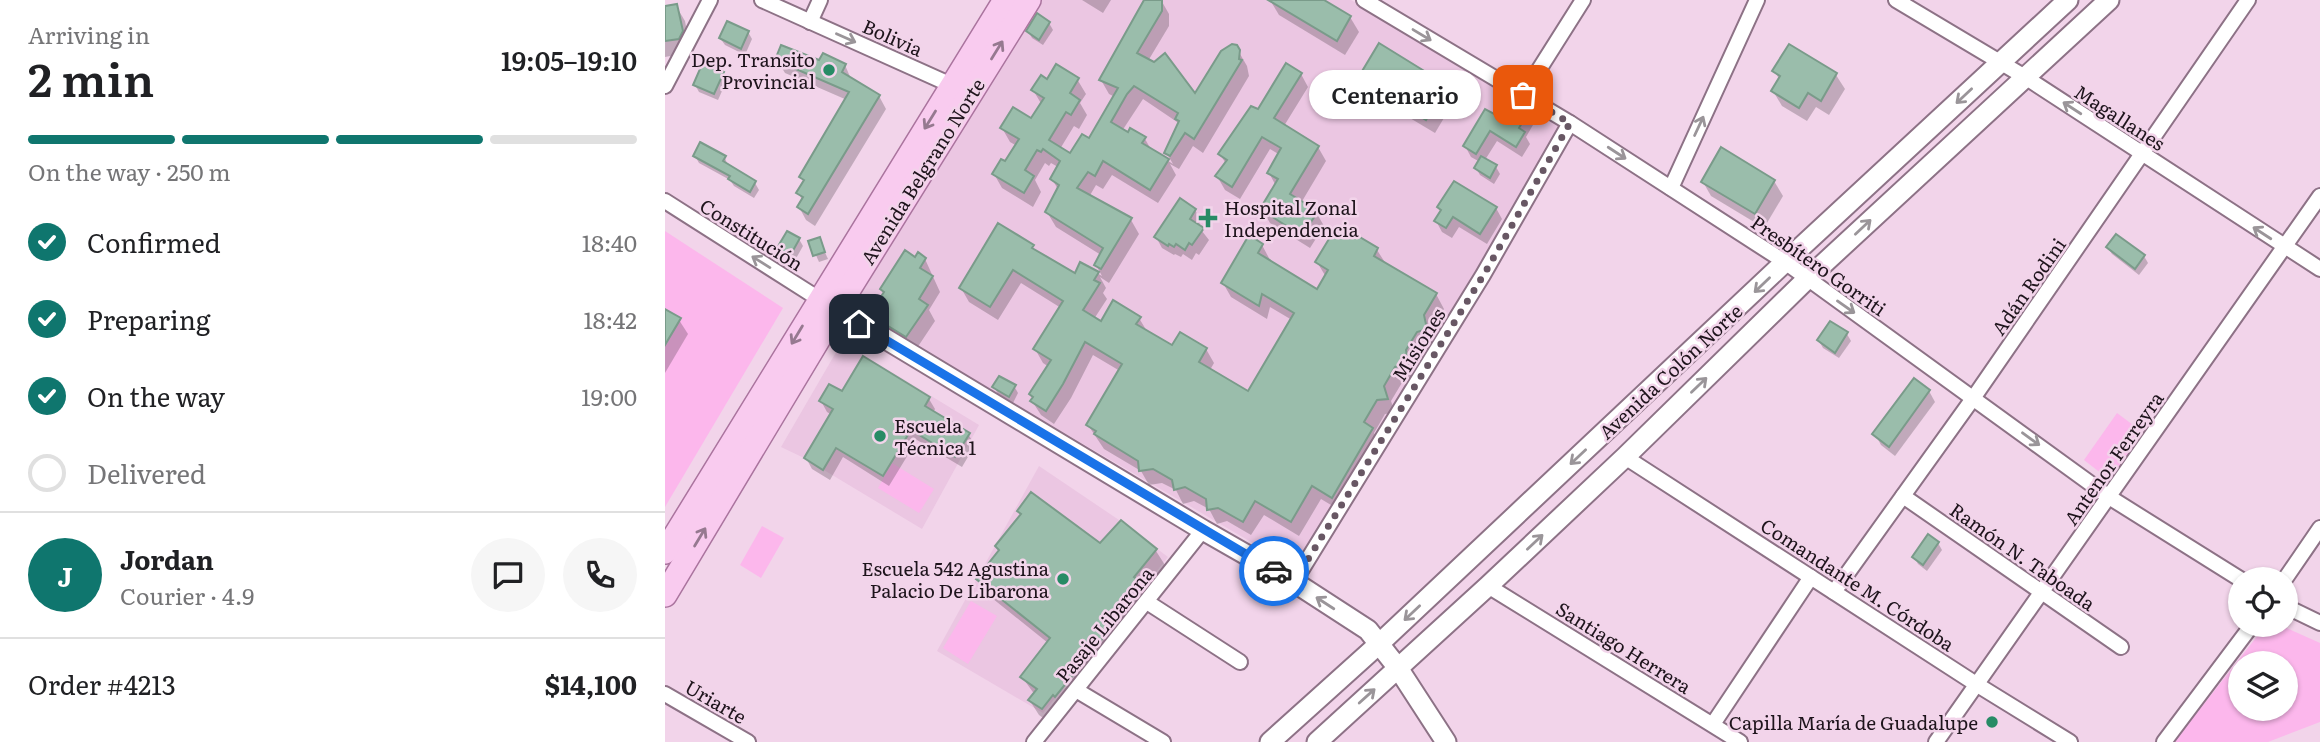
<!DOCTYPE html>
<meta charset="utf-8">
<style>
:root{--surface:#fff;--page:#f6f6f6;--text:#202124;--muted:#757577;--line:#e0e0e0;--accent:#0f766e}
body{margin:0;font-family:Literata,serif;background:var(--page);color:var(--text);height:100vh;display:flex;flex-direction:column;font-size:26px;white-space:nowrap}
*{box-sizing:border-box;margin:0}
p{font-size:23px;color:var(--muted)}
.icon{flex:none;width:38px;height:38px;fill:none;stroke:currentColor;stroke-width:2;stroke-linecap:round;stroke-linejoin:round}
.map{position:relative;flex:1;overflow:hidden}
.side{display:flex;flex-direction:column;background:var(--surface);width:665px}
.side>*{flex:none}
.fabs{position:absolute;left:1563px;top:567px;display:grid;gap:14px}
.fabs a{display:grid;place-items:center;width:70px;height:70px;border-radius:50%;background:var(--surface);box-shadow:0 2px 5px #0004;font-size:35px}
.pin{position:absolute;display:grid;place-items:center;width:60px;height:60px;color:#fff;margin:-30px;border-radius:14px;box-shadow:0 4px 10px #0006}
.courier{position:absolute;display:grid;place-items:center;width:70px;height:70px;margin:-35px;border:5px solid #1a73e8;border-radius:50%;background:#fff;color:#222;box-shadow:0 2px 9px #0007}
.bubble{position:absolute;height:49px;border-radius:24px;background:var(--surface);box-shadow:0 2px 5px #0004;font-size:23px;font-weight:600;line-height:49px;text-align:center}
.summary em{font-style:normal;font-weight:600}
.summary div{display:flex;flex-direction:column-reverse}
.summary{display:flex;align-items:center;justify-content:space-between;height:119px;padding:0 28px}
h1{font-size:46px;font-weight:600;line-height:52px}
.bar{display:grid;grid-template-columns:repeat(4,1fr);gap:10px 7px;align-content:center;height:84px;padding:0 28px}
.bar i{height:9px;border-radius:5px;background:var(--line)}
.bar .active{background:var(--accent)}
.bar p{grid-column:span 4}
.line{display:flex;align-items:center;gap:18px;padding:0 28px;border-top:2px solid var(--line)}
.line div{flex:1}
.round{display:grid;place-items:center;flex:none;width:74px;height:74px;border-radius:37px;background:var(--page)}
ol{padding:0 28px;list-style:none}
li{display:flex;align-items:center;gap:21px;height:77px}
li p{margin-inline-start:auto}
li .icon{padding:7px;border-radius:50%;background:var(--accent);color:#fff;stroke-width:4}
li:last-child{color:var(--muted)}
li i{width:38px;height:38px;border:4px solid var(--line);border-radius:50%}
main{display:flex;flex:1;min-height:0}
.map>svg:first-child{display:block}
.built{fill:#ebc6e2}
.green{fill:#fcb7ec;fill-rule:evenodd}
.shadow{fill:#0003;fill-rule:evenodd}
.building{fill:#9abdab;stroke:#7a9b8a;stroke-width:2}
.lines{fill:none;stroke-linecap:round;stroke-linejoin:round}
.minor-casing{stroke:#8d7286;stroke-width:18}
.secondary-casing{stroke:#8d7286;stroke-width:23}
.primary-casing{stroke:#aa749e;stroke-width:26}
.minor{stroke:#fff;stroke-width:14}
.secondary{stroke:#fff;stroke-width:19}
.primary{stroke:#f9cbef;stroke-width:23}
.oneway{stroke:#9a9599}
.oneway2{stroke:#967990}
.done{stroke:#685764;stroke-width:7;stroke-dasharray:0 12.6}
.route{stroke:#1a73e8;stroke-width:9}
.poi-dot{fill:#278b65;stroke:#f2d4ea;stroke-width:2.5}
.labels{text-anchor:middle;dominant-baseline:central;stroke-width:5;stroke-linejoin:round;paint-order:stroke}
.street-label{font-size:19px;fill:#1e141c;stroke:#f2d4ea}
.poi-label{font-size:19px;fill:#1e141c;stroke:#f2d4ea;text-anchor:end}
</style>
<main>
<section class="side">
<div class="summary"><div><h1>2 min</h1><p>Arriving in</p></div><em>19:05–19:10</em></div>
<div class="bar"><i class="active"></i><i class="active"></i><i class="active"></i><i></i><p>On the way · 250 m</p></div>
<ol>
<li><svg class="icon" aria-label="check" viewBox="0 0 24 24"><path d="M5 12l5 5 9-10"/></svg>Confirmed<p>18:40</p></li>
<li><svg class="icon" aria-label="check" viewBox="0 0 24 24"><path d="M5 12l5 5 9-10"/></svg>Preparing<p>18:42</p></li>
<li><svg class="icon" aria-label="check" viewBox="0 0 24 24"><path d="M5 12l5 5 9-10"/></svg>On the way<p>19:00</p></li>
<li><i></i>Delivered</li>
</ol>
<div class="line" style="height:126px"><b class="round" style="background:var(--accent);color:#fff">J</b><div><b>Jordan</b><p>Courier · 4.9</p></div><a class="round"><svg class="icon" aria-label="chat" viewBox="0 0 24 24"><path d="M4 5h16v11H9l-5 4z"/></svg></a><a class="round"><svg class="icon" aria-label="phone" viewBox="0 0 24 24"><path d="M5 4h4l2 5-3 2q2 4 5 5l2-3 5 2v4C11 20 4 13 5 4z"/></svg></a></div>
<div class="line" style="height:91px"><div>Order #4213</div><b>$14,100</b></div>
</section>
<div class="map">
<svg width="1655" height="742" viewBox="0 0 1655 742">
<rect width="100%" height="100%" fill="#f2d4ea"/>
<!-- built -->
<g class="built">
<polygon points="374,0 686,0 899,126 629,567 187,309"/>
<polygon points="177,342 314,425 257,529 139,458 116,447"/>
<polygon points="374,466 454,520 503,557 378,713 272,651"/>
</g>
<!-- green -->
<g class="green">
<polygon points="0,231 118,308 0,507"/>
<polygon points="1452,413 1480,434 1446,481 1419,460"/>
<polygon points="227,463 269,489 254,513 213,488"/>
<polygon points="97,526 119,538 96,578 75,565"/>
<polygon points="306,601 332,616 303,664 278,648"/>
<path d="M1601 625H1615L1655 643V722L1603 742H1509ZM1575 663H1620V709H1575Z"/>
</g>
<!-- shadow -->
<g class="shadow">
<polygon points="417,0 446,0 438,13"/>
<path d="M484 0H496L504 14V26L483 61 530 96 571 47 582 66 584 76 538 153 528 146 514 169 505 164 511 175 493 203 447 175 438 189 431 185 424 197 466 220 474 234 444 283 435 277 441 288 438 293 442 299 429 319 437 323 474 318 483 333 508 348 541 349 549 363 545 370 584 393 627 320 605 307 602 319 566 297 558 283 597 245 605 260 604 262 653 291 661 277 652 262 712 250 721 264 771 294 779 309 766 331 769 344 760 346 748 365 750 378 738 381 726 401 730 413 720 414 709 433 715 444 676 511 656 499 634 536 599 515 586 535 562 521 552 524 544 509 529 501 518 504 511 490 497 483 484 485 476 471 439 449 423 425 455 371 428 355 406 398 389 424 376 415 367 401 369 399 366 394 384 367 378 363 370 349 396 308 356 283 333 320 304 302 296 288 367 247 370 252 411 276 416 264 437 276 431 265 436 255 391 227 382 212 394 191 387 179 393 167 386 163 384 166 380 163 370 180 376 192 368 207 337 188 329 174 341 164 352 146 345 142 337 128 367 121 377 105 368 90 383 82 412 79 421 94 415 103 422 115 414 129 409 126 395 149 405 156 425 140 450 97 444 94 436 80ZM478 99 515 124 501 152 508 164 487 151 480 139 457 131Z"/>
<polygon points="605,0 656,0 685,17 694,32 680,55 614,15"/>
<polygon points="11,6 20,21 25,47 22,53 0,57 0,8"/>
<polygon points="384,23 388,30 378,45 367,38 363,31"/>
<polygon points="83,32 87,39 80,55 60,45 55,38"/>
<polygon points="1125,46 1171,75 1180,89 1164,115 1151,107 1142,121 1117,106 1108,91 1115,80 1109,71"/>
<polygon points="112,60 180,65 186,79 214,96 221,109 150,226 141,220 134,207 138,201 133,193 139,183 136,177 182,100 120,73"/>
<polygon points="58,73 62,80 53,100 34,92 30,85"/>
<polygon points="636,74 643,87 619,126 653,147 661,161 636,203 651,212 659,226 645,248 605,223 597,209 611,186 604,173 615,155 605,149 575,199 560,190 552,176 561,164 555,154 593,112"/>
<polygon points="695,78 781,86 789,101 770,133 703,93"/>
<polygon points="862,114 868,125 861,137 865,144 857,157 832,141 820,160 831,167 835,174 829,184 815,175 811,168 815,162 806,157 800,146 831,118"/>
<polygon points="30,156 60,158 63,166 90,183 94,190 89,198 69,186 65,180 34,163"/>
<polygon points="1109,181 1118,196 1099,228 1046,196 1038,182"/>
<polygon points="775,207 831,208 837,219 822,244 794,227 787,238 777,232 771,221 777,212"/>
<polygon points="530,210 536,221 533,226 544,240 534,255 531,253 527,260 518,254 516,257 510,254 509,255 497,248 491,237"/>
<polygon points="134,239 138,246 129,262 118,255 114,248"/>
<polygon points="154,239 163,259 154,262 145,242"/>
<polygon points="1443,248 1479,256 1483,263 1474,275 1447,254"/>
<polygon points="260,259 275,292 264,310 270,321 250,351 225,336 210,309 220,294 217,289"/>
<polygon points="0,311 14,320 23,334 0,373"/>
<polygon points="1182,334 1186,341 1174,358 1158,348 1154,341"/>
<polygon points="349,386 353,393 348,403 333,394 329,387"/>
<polygon points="1264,391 1270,402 1230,456 1216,445 1210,434"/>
<polygon points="178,394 264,399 270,409 268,413 303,434 310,445 297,467 252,440 224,486 178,457 165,480 147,469 141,458 167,415 162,412 156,401"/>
<polygon points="354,511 436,545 456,523 491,551 500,565 477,591 480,596 385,723 374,715 365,701 370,695 357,677 383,643 322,594 313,580 335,551 357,515"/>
<polygon points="1273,543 1277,550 1262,571 1253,564 1249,557"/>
</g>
<!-- building -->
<g class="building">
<polygon points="479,0 497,0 497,11 472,53 489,62 500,53 530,93 556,51 567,44 572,45 575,50 574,59 577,60 529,139 520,133 505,156 499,153 514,121 510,119 513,113 469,86 462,94 446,122 463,132 465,128 481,137 477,143 504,159 485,190 438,161 430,176 423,172 412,188 467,218 436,269 429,265 438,248 380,212 394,185 385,179 395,161 378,149 376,152 372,150 360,170 369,176 359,193 327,174 336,159 340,161 354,139 335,128 348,107 366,118 379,98 366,90 376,75 382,79 391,64 414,78 405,93 415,100 406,115 401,112 384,140 405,153 417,134 424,138 453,88 434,80"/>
<polygon points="603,0 659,0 686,16 672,41"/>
<polygon points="12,4 18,31 14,39 0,41 0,6"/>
<polygon points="372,13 385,22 374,40 361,31"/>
<polygon points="62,21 84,31 76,49 54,38"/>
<polygon points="714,43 782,85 761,120 693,78"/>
<polygon points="1124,44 1172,73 1156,101 1143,93 1134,108 1106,91 1115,76 1107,71"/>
<polygon points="116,45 154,60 158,53 181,64 177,72 215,95 143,214 132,207 138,197 131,193 139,180 134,177 184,92 110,60"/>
<polygon points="38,62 59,72 49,94 28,85"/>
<polygon points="621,63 637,73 609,118 654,146 625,194 653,211 637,236 595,209 613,179 602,173 616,148 597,137 567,187 550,176 562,160 553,154 586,106 593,109"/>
<polygon points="841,99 863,113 854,128 860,132 851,147 825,131 811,154 798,146 820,109 831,115"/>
<polygon points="35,142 61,156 58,161 91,181 85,192 63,179 65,176 28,156"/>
<polygon points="1056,147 1110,180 1090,214 1036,182"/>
<polygon points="816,156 832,165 825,178 809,168"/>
<polygon points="789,181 832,207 815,234 788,217 781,228 769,221 776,210 772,207"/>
<polygon points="515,198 531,209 525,219 539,228 527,245 524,243 520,250 511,244 509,247 504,244 503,246 489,237"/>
<polygon points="333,223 369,245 367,248 410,273 415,262 434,272 429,280 435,283 418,310 436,321 448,300 476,317 471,324 507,345 515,332 542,348 534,362 583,391 629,313 597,294 594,306 556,283 584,235 598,244 593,253 652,289 663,270 650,262 670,229 680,235 683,230 713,248 709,256 772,293 759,315 762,329 752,332 741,350 743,364 730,367 719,386 723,399 712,400 699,422 708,428 667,498 647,486 626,522 590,501 578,522 553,508 542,510 541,499 520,487 509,490 507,480 488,469 474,471 473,461 429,434 431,431 421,425 457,364 420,342 398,384 381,411 365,401 368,397 364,394 386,360 368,349 398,301 348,270 325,307 294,288"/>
<polygon points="122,231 135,238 125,256 112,248"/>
<polygon points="1451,234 1480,255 1470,269 1441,247"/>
<polygon points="155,237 160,252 148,256 143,241"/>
<polygon points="240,250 250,257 253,252 261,258 255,268 268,276 254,299 263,305 241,337 215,321 219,315 208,308 219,292 215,289"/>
<polygon points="0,309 16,318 0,345"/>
<polygon points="1165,321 1183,332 1170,353 1152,340"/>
<polygon points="198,356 265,397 260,406 305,433 290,457 246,430 218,476 171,448 158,470 139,458 168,409 154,401 164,384 177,391"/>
<polygon points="334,376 351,385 344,397 327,387"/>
<polygon points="1249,378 1265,390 1224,447 1207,434"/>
<polygon points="366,492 435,543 456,520 492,549 469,577 473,580 461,595 468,601 390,697 388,695 377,709 363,700 372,689 355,677 385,638 311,579 334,550 330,546 356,514 352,511"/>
<polygon points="1263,534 1274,542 1258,565 1247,557"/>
</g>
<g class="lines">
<defs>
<g id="minor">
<polyline points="97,0 293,88"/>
<polyline points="699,0 905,123 1120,262 1444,497 1575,579"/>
<polyline points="1231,0 1360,77 1655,269"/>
<polyline points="145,22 155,0"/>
<polyline points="0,86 45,0"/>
<polyline points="858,95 918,0"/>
<polyline points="1006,188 1092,0"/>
<polyline points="0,201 154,299"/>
<polyline points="960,457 1311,684 1405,742"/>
<polyline points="1238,496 1456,647"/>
<polyline points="1620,579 1655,528"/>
<polyline points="629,582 818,275 905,123"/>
<polyline points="823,586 1075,742"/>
<polyline points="1169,592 1309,397 1583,0"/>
<polyline points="482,602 575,662"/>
<polyline points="1620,606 1655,623"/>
<polyline points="411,690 498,742"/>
<polyline points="0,694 83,742"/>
<polyline points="1048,724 1146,577"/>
<polyline points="369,742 538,530"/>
<polyline points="1271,742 1655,196"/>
<polyline points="1499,742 1587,625"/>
</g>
<g id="secondary">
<polyline points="161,303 538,530 629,582 703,630 733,668 781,742"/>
<polyline points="605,742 715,643 1120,262 1403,0"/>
<polyline points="652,742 823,586 960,457 1142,279 1444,0"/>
</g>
<g id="primary">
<polyline points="0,552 340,0"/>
<polyline points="0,595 171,310 364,0"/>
</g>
</defs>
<!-- minor casing -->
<use href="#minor" class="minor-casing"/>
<!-- secondary casing -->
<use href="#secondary" class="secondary-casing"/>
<!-- primary casing -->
<use href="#primary" class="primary-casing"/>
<!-- minor -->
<use href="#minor" class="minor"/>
<!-- secondary -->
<use href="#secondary" class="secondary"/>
<!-- primary -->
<use href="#primary" class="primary"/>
</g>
<!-- one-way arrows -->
<defs><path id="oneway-shaft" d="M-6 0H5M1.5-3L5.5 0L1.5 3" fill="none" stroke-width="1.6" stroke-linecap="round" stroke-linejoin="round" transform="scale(1.75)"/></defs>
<g class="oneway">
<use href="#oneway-shaft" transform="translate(757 35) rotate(31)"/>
<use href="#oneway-shaft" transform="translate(181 38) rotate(24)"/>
<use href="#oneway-shaft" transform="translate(1299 96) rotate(137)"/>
<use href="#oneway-shaft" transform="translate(1407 108) rotate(-147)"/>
<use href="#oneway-shaft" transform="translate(1034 126) rotate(-65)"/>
<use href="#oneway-shaft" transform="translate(952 153) rotate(33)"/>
<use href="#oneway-shaft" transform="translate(1198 227) rotate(-43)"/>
<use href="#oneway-shaft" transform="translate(1597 233) rotate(-147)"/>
<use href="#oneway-shaft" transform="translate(96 262) rotate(-148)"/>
<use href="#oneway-shaft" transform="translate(1097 285) rotate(136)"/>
<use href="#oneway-shaft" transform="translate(1181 307) rotate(35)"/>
<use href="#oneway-shaft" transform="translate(1034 385) rotate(-44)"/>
<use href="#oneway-shaft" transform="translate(1366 439) rotate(36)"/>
<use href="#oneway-shaft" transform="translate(913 457) rotate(137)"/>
<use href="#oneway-shaft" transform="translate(870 542) rotate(-43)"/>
<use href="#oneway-shaft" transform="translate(660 603) rotate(-147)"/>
<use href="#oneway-shaft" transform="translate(747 613) rotate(137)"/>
<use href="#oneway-shaft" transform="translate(702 696) rotate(-42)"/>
</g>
<g class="oneway2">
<use href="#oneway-shaft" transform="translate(332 50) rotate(-58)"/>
<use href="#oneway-shaft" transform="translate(265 120) rotate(122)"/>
<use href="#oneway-shaft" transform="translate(132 335) rotate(121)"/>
<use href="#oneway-shaft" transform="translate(35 537) rotate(-59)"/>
</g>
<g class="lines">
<!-- done -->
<polyline class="done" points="609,571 629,582 821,271 905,123 858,95"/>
<!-- route -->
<polyline class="route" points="194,324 609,571"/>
</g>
<!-- markers -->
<g class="poi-dot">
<circle cx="164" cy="70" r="7"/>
<path d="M539.5 207.5h7v7h7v7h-7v7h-7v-7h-7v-7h7z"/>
<circle cx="215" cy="436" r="7"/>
<circle cx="398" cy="579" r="7"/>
<circle cx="1327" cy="722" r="7"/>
</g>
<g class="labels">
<!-- street labels -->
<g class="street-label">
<text transform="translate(228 37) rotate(24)">Bolivia</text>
<text transform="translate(1455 117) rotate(33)">Magallanes</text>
<text transform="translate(257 171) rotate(-58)">Avenida Belgrano Norte</text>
<text transform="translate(87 234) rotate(32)">Constitución</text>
<text transform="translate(1154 265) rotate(35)">Presbítero Gorriti</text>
<text transform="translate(1363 286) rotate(-55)">Adán Rodini</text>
<text transform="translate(753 344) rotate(-58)">Misiones</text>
<text transform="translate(1005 371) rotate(-43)">Avenida Colón Norte</text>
<text transform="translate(1448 458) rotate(-55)">Antenor Ferreyra</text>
<text transform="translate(1358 556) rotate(35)">Ramón N. Taboada</text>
<text transform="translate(1193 584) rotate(33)">Comandante M. Córdoba</text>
<text transform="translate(439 624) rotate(-51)">Pasaje Libarona</text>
<text transform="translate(959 647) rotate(32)">Santiago Herrera</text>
<text transform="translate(51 701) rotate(30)">Uriarte</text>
</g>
<!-- poi labels -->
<g class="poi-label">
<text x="150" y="59">Dep. Transito<tspan x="150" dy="22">Provincial</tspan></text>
<text x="559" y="207" text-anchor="start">Hospital Zonal<tspan x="559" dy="22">Independencia</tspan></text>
<text x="229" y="425" text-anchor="start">Escuela<tspan x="229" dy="22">Técnica 1</tspan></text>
<text x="384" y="568">Escuela 542 Agustina<tspan x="384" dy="22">Palacio De Libarona</tspan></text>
<text x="1313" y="722">Capilla María de Guadalupe</text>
</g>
</g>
</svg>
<div class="fabs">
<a><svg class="icon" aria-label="locate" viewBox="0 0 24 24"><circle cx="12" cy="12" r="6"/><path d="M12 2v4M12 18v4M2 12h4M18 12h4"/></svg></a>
<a><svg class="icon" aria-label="layers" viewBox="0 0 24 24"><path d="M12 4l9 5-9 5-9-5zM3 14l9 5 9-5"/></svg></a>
</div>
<div class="pin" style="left:858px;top:95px;background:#ea580c"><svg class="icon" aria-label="bag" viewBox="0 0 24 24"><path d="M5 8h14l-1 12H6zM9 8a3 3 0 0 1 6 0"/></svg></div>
<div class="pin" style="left:194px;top:324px;background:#1f2937"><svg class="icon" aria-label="home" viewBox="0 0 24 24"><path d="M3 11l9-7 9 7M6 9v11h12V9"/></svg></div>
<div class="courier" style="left:609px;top:571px"><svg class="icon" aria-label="car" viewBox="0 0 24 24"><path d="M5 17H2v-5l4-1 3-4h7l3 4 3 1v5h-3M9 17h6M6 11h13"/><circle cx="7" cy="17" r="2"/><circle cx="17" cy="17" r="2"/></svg></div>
<div class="bubble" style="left:644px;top:70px;width:172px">Centenario</div>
</div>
</main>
